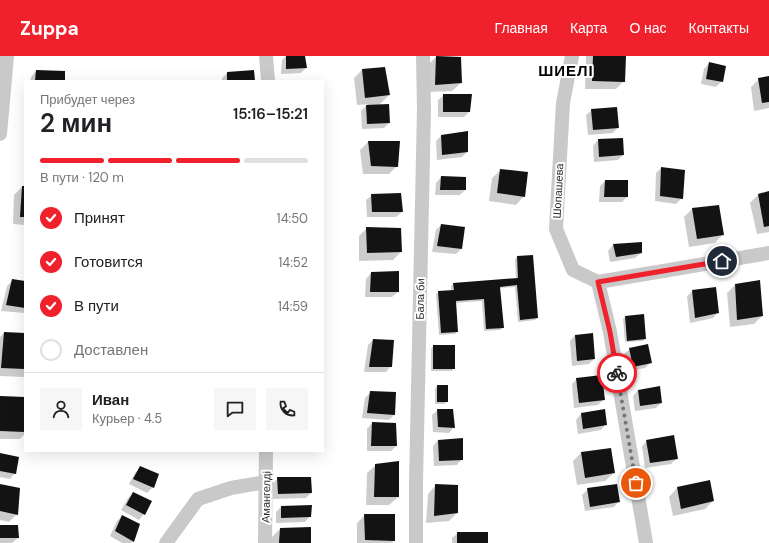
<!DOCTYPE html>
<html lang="ru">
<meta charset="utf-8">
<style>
:root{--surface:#fff;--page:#f6f6f6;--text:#202124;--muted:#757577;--line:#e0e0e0;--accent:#f1202d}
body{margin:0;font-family:"DM Sans",sans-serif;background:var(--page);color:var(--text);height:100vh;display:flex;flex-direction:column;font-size:15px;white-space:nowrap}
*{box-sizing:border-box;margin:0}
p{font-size:13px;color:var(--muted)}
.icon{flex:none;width:22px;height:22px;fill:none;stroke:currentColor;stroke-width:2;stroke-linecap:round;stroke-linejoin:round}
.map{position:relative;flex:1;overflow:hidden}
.drawer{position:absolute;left:24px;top:24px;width:300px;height:372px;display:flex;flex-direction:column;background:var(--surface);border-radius:0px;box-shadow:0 4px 16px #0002}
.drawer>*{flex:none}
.pin{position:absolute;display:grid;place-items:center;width:34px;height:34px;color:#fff;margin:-17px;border:2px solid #fff;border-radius:50%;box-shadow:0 1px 4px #0007}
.courier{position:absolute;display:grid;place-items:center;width:40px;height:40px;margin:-20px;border:3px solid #f1202d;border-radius:50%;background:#fff;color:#222;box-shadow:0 1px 5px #0007}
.summary em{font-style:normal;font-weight:600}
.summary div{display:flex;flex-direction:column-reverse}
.summary{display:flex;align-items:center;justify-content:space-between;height:68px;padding:0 16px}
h1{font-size:26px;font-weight:600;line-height:30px}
.bar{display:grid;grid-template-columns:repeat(4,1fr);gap:6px 4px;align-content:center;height:48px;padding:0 16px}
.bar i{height:5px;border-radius:3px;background:var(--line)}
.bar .current{background:var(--accent)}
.bar p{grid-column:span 4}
.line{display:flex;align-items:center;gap:10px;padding:0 16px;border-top:1px solid var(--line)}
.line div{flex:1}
.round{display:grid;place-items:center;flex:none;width:42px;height:42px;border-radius:0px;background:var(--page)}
ol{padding:0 16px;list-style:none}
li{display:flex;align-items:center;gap:12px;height:44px}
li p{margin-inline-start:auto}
li .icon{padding:4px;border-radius:50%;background:var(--accent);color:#fff;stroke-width:4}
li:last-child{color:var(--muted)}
li i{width:22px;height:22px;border:2px solid var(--line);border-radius:50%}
header{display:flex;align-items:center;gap:24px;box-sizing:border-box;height:56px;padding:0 20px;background:var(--accent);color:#fff}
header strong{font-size:19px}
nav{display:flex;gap:22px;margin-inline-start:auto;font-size:14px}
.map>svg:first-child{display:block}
.shadow{fill:#0003}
.building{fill:#131313}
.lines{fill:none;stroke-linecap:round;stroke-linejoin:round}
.minor{stroke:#c9c9c9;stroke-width:14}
.done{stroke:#767676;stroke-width:4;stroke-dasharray:0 7.2}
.route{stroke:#f1202d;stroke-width:5}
.labels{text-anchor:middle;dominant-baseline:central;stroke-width:4;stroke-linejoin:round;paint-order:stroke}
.street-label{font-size:11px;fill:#2c2c2c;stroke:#fff}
.district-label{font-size:15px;font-weight:bold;letter-spacing:1px;fill:#000;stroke:#fff}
</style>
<header>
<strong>Zuppa</strong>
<nav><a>Главная</a><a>Карта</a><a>О нас</a><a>Контакты</a></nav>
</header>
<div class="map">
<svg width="769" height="487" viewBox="0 0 769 487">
<rect width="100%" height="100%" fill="#fff"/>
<!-- shadow -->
<g class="shadow">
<polygon points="286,0 304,0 306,12 301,17 281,18 282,4"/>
<polygon points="437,0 461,27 452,35 427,36 429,8"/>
<polygon points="586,0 625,0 624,25 616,33 585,33"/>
<polygon points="709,7 722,25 716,31 701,28 704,13"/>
<polygon points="362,14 389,39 379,49 389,67 384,72 362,73 361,55 368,48 357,49 354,22"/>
<polygon points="36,15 64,25 30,25 31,21"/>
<polygon points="227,17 254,25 222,25 222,22"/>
<polygon points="769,21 769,52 754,55 751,31 759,23"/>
<polygon points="444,39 469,56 464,61 438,61 438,44"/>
<polygon points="592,54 618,71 613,77 588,79 586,59"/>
<polygon points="441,80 467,96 462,101 437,104 436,85"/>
<polygon points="598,84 623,99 618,104 594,106 593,90"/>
<polygon points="368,86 399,86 397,110 389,118 363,118 360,94"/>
<polygon points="661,112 682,142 676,148 655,145 656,117"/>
<polygon points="501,114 524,140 516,149 489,145 492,122"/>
<polygon points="441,121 465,134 460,139 435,139 436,127"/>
<polygon points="605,125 627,141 622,146 599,146 600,130"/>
<polygon points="22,131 25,131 25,169 13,168 14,139"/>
<polygon points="769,136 769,176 757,178 750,147 758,139"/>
<polygon points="372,139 402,156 396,161 367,161 366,144"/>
<polygon points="692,153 723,178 715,187 689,191 684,161"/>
<polygon points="441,169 461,193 456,198 432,196 436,174"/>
<polygon points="367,172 401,196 393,204 359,205 359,180"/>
<polygon points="613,189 641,197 635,202 610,206 608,195"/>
<polygon points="517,201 537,262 535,264 518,266 515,231 499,232 503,271 500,274 484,275 482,245 455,247 457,276 455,278 439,279 436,239 438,236 451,235 451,230 453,228 516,223 515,203"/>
<polygon points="371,217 398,236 392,241 365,241 366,223"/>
<polygon points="13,224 25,226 25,257 1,255 7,230"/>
<polygon points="735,229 762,260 754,268 730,271 727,237"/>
<polygon points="693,235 718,256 713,262 690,267 687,240"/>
<polygon points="625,261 645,282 643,285 625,286 623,263"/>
<polygon points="4,277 25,278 25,320 24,321 0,320 0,281"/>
<polygon points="575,279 594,303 589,308 572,310 570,285"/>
<polygon points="373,284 391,310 386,316 364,316 368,289"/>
<polygon points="433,290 454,312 452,315 431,315 431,293"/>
<polygon points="630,293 651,306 645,312 628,315 624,298"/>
<polygon points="577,323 604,343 598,349 574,352 572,328"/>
<polygon points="437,330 447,346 444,348 435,348 435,333"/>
<polygon points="638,334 661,347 656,352 635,355 633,340"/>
<polygon points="371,336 395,337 394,359 389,364 362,362 365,342"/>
<polygon points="0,341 25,342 25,378 20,383 0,383"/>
<polygon points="438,354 454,371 449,377 433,376 432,359"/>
<polygon points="581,358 606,368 601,374 578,378 576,364"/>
<polygon points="372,367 396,390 391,395 367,395 367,373"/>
<polygon points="438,384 462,403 457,409 434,410 433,390"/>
<polygon points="647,385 677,402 671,408 645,412 642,390"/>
<polygon points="271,395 294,395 293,396 271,396"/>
<polygon points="581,397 614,417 605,425 577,429 573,405"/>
<polygon points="0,398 15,417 10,423 0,421"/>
<polygon points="398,406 398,441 389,449 366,449 367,417 376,409"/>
<polygon points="141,411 153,431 147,437 129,428 135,417"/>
<polygon points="278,422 311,437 306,442 273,443 272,428"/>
<polygon points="709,426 713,445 705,453 673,460 669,441 677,432"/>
<polygon points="0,429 17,458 9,466 0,464"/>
<polygon points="436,429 457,457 449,465 426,467 428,438"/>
<polygon points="588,433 619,445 614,451 585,455 582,439"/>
<polygon points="133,437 144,458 139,464 121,454 128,442"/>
<polygon points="281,451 310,460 305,466 276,467 276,456"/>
<polygon points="365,459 394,485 392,487 357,487 357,467"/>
<polygon points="122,460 133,485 131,487 122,487 110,480 117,465"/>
<polygon points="0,470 18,482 12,487 0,487"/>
<polygon points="280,473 310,487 272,487 272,481"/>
<polygon points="458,477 488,487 452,487 452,482"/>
</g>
<!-- building -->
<g class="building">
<polygon points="286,0 305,0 307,12 286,13"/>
<polygon points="436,0 461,1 462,27 435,29"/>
<polygon points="593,0 626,0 625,26 592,25"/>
<polygon points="709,6 726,10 723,26 706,23"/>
<polygon points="385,11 390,39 365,42 362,13"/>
<polygon points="36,14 65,15 65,25 35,25"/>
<polygon points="254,14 255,25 227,25 227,16"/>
<polygon points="769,20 769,46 762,47 758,22"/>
<polygon points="443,38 472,38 470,56 443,56"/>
<polygon points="389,48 390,67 367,68 366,49"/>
<polygon points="617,51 619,72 593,74 591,53"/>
<polygon points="468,75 468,96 442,99 441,79"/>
<polygon points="623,82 624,99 599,101 598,83"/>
<polygon points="368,85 400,85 398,111 371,110"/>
<polygon points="661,111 685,114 683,143 660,140"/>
<polygon points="500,113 528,116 525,141 497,137"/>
<polygon points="441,120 466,121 466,134 440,134"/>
<polygon points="605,124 628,124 628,141 604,141"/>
<polygon points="22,130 25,130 25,161 20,161"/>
<polygon points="769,135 769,170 764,171 758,138"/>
<polygon points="401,137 403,156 372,156 371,138"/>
<polygon points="719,149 724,179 697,183 692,152"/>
<polygon points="441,168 465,171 462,193 437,190"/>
<polygon points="366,171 401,172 402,196 367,197"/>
<polygon points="642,186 642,197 616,201 613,188"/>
<polygon points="533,199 538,262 520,264 517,229 500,231 504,272 486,273 484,243 456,245 458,276 441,277 438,235 454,234 453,227 518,222 517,200"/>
<polygon points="399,215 399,236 370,236 371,216"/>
<polygon points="12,223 25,225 25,252 6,249"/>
<polygon points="760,224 763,260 737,264 735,228"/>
<polygon points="716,231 719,257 695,262 692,234"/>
<polygon points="644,258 646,283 627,285 625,260"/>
<polygon points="4,276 25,277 25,313 1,312"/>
<polygon points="593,277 595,303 577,305 575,279"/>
<polygon points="373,283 394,284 392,311 369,311"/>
<polygon points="648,288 652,307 633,311 629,292"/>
<rect x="433" y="289" width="22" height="24"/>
<polygon points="602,319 605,344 579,347 576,322"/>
<rect x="437" y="329" width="11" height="17"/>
<polygon points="660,330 662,347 640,350 638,334"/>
<polygon points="370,335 396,336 395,359 367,357"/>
<polygon points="0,340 25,341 25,376 0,375"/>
<polygon points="437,353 453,353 455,372 438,371"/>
<polygon points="605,353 607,369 583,373 581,357"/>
<polygon points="372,366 396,367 397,390 371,390"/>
<polygon points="674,379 678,403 650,407 646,384"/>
<polygon points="463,382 463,404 439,405 438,384"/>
<polygon points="611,392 615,417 585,422 581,396"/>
<polygon points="0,397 19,401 16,418 0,415"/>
<polygon points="399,405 399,441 374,441 375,408"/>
<polygon points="140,410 159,418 154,432 133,423"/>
<polygon points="277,421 311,421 312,437 278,438"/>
<polygon points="710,424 714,445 681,453 677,431"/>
<polygon points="0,428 20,432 18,459 0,455"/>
<polygon points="435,428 458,429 458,457 434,460"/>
<polygon points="617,428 620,446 590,451 587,432"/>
<polygon points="133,436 152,445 145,459 126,449"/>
<polygon points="312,449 311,461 281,462 281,450"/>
<polygon points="364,458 395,458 395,485 365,484"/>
<polygon points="122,459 140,468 134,486 115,475"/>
<polygon points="0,469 18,469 19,482 0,482"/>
<polygon points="311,471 311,487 279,487 280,472"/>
<rect x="457" y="476" width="31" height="11"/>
</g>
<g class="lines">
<!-- minor -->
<g class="minor">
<polyline points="266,0 268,25"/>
<polyline points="572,0 563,47 556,173 573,214 598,226 610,276 646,487"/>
<polyline points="0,78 7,0"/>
<polyline points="598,226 769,197"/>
<polyline points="166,487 198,443 231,432 266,426"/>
<polyline points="265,487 266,395"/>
<polyline points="416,487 416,426 424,53 423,0"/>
</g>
</g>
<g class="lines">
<!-- done -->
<polyline class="done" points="617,317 636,427"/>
<!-- route -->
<polyline class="route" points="617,317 610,276 598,226 722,205"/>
</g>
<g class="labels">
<!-- street labels -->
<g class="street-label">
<text transform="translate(558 135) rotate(-87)">Шопашева</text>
<text transform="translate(420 243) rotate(-89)">Бала би</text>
<text transform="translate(266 441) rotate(-89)">Амангелді</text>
</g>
<!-- district labels -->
<g class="district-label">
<text x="566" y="15">ШИЕЛІ</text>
</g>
</g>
</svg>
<div class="pin" style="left:636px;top:427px;background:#ea580c"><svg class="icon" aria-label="bag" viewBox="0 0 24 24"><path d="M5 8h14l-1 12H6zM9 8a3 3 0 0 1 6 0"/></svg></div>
<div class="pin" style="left:722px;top:205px;background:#1f2937"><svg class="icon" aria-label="home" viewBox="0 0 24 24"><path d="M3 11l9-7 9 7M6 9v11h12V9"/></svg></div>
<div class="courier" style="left:617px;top:317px"><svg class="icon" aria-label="bike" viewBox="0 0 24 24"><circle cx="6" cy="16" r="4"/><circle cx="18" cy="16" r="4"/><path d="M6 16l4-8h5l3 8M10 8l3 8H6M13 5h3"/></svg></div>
<section class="drawer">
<div class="summary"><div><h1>2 мин</h1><p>Прибудет через</p></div><em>15:16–15:21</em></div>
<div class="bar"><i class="current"></i><i class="current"></i><i class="current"></i><i></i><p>В пути · 120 m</p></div>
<ol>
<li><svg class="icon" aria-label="check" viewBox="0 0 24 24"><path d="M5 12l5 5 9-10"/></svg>Принят<p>14:50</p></li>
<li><svg class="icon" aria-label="check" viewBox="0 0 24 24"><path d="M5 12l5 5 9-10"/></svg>Готовится<p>14:52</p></li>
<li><svg class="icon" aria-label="check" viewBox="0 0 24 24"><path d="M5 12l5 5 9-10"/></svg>В пути<p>14:59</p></li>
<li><i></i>Доставлен</li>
</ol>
<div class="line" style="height:72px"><a class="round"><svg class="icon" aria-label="person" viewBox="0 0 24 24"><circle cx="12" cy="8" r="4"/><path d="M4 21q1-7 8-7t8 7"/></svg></a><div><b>Иван</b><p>Курьер · 4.5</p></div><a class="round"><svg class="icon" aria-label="chat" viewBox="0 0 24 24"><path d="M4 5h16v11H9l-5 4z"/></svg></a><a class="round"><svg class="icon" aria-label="phone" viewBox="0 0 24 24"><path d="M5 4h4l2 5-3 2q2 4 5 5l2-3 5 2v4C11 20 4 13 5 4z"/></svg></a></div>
</section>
</div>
